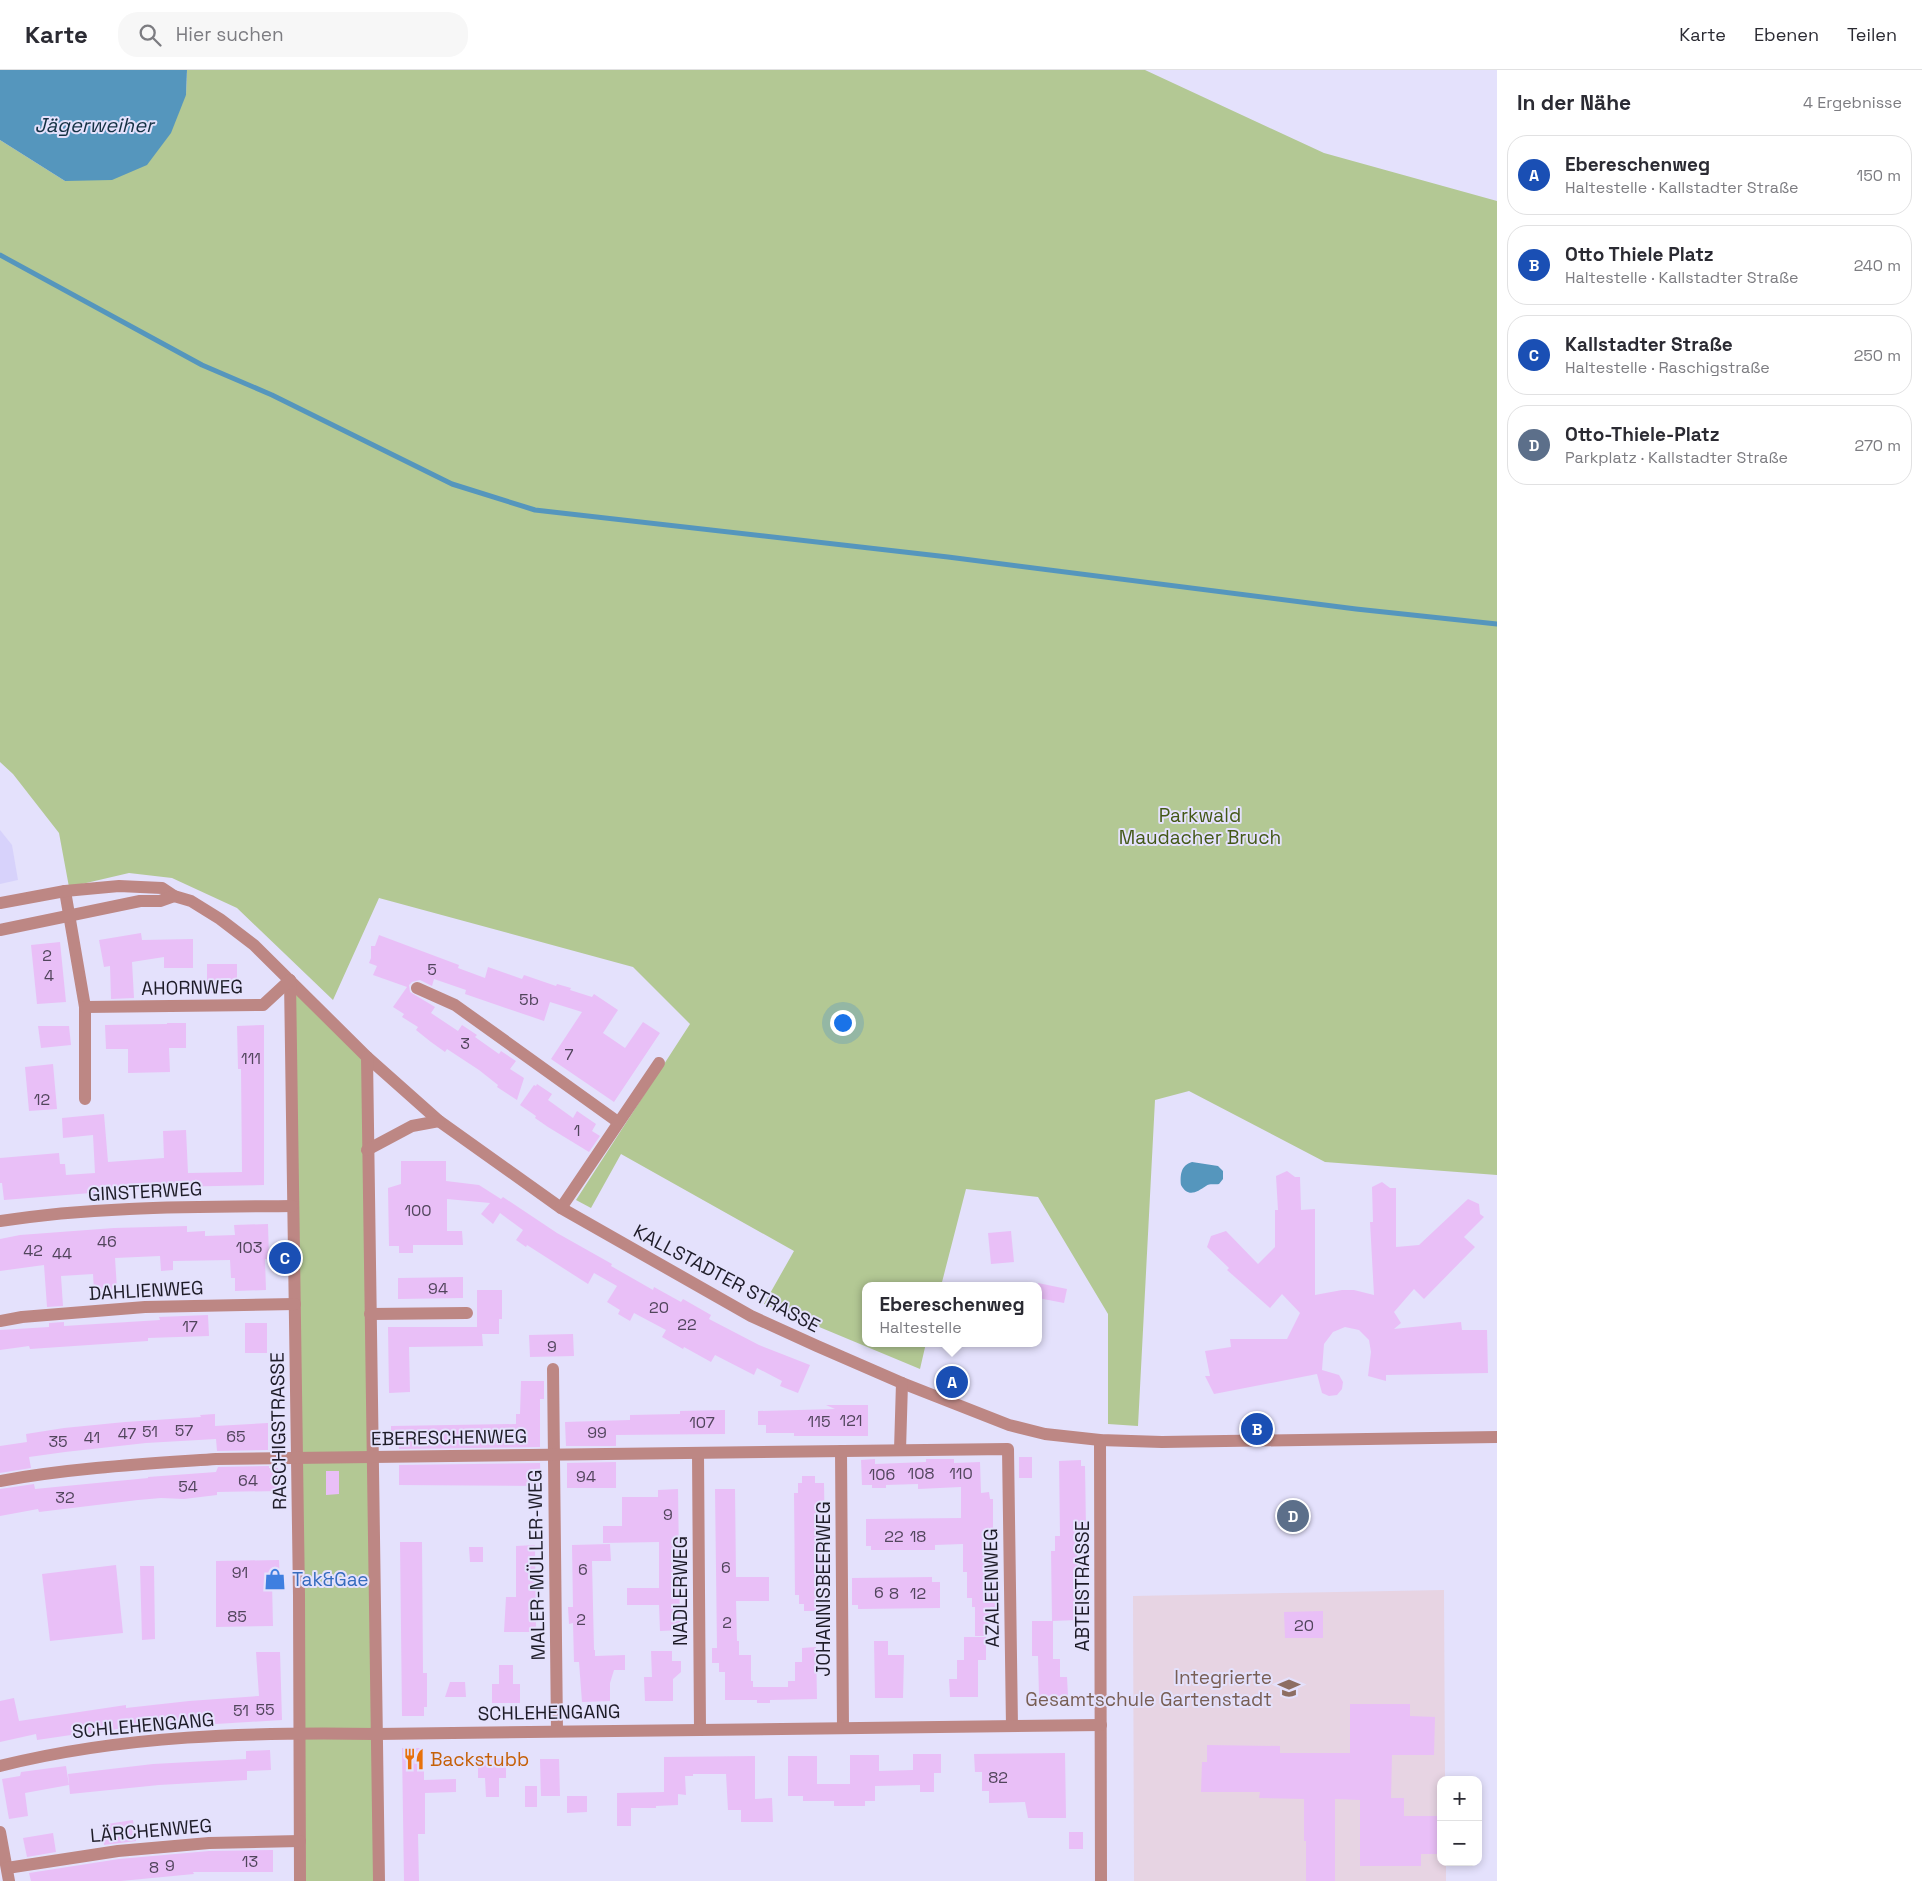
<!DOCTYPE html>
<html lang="de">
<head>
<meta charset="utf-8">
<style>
  :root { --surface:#fff; --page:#f7f7f7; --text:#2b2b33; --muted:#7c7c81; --line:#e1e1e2; --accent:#2b7f52 }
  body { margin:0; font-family:"Space Grotesk",sans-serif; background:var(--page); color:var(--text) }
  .controls { position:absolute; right:15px; bottom:15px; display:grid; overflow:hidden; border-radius:10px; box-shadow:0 2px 8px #0003 }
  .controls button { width:45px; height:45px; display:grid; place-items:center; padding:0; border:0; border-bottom:1px solid var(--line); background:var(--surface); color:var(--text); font:25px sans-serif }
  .you { position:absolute; left:842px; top:952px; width:18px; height:18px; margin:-12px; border:4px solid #fff; border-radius:50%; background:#1a73e8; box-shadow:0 0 0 8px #1a73e833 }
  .badge { display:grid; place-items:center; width:32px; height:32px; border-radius:50%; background:var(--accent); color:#fff; font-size:16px; font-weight:700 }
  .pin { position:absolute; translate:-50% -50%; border:2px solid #fff; box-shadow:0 1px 5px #0006 }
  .popup { position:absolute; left:862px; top:1212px; width:180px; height:65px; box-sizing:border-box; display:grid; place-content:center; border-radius:10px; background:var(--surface); filter:drop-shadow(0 1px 4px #0005); font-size:16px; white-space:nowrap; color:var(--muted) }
  .popup b { font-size:19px; color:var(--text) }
  .popup::after { content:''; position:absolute; left:50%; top:100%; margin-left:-10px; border:10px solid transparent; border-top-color:var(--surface) }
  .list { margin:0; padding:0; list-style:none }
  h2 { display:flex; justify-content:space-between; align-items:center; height:65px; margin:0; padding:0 20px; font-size:21px }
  h2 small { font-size:16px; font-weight:400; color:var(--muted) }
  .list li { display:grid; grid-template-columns:32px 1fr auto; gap:15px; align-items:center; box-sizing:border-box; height:80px; margin:0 10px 10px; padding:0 10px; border:1px solid var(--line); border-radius:20px }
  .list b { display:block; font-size:19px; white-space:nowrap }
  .list p { margin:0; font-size:16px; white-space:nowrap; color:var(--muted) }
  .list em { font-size:16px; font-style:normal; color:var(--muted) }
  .icon { flex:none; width:28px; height:28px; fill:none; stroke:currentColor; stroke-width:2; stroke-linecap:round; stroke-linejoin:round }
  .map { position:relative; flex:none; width:1497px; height:1811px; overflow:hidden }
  header { display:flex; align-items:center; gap:30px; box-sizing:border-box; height:70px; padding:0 25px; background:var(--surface); border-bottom:1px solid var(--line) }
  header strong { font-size:24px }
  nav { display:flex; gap:28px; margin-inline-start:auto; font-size:18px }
  .search { width:350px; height:45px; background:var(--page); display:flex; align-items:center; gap:12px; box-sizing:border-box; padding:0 18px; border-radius:20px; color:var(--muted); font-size:19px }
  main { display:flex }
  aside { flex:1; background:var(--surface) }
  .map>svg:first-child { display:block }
</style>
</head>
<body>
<header>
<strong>Karte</strong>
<div class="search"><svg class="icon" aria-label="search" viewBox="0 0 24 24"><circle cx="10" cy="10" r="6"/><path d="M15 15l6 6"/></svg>Hier suchen</div>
<nav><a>Karte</a><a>Ebenen</a><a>Teilen</a></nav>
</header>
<main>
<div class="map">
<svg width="1497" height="1811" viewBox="0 0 1497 1811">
  <rect width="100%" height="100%" fill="#e4e1fc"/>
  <!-- built -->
  <path fill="#d7d2fb" d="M0,760L12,775L18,810L0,814Z"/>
  <!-- education -->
  <path fill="#e7d4e3" d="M1444,1520L1445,1710H1441V1792H1446V1811H1134L1133,1526Z"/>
  <!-- green -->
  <g fill="#b3c894">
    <path d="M187,0H1145L1324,83L1497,131V1105L1325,1092L1189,1021L1155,1030L1138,1356L1108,1354V1244L1038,1127L966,1119L941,1216H866V1273H926L920,1299L764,1234L794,1181L621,1084L591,1138L576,1130L690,954L633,897L379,828L333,930L237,838L172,808L129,803L69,817L59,763L13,704L0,692V70L65,111L186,25Z"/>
    <path d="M290,910L367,987L379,1811H300Z"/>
  </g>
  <!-- water -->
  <g fill="#5596bd">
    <path d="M0,0H187L186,25L171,63L147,95L112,110L65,111L0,70Z"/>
    <path d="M1192,1092L1218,1096L1223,1101V1109L1219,1114C1215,1115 1210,1113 1206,1116C1197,1122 1188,1128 1181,1115C1180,1105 1181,1095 1192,1092Z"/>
  </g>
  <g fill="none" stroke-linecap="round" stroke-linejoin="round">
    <!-- stream -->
    <path stroke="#5596bd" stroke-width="5" d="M0,185L202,295L272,325L452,414L535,440L948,487L1356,539L1497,554"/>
  </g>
  <!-- building -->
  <g fill="#e9bff7">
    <path d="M141,863L142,870L193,869V898H164V887L132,892L134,928L111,929L110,896L104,897L99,870Z"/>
    <path d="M379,865L459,895L458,898L485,908L488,897L522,909L524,905L556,916L557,914L571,918L570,920L592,927L594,924L618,940L603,963L625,978L643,952L660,963L614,1032L551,989L582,942L550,932L544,951L465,924L466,920L434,909L432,916L420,910L412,912L409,915L410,922L435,937L431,943L458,961L462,955L477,965L475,967L499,984L501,981L516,991L510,999L524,1008L517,1030L497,1017L498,1015L479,1000L447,979L445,982L431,972L416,960L418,957L402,947L404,944L393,937L407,917L373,905L377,896L369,893L371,888V876H375Z"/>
    <path d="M60,872L66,932L37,934L31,875Z"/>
    <rect x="207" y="894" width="30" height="29"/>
    <path d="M167,953H186V978H169L170,1002L128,1003V979H106L105,955L167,954Z"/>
    <path d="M264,955V1115L165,1117L4,1130L2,1113H0V1088L59,1083L60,1094H65L66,1105L95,1103L93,1065L63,1068L62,1048L104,1044L108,1092L164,1088L163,1061L186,1060L188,1103L242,1102L241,999H238L237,956Z"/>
    <path d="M38,956H69L71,975L41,978Z"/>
    <path d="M53,994L57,1039L29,1041L25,997Z"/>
    <path d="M537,1014L552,1024L548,1030L573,1048L577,1041L596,1054L592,1061L600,1066L589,1082L548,1057L535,1048L536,1046L520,1035L534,1015L536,1016Z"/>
    <path d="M401,1091H446V1111L479,1115L501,1129L503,1127L557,1163L612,1194L611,1196L653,1220L654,1217L681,1232L683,1229L711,1245L709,1249L759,1275L810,1295L798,1323L780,1316L782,1311L757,1298L754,1305L715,1285L711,1292L684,1277L683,1279L662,1267L666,1260L634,1243L630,1251L618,1244L620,1240L607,1232L617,1216L594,1203L588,1214L527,1175L526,1177L516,1170L523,1160L500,1143L493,1154L481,1144L490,1133L447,1129V1161H462L463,1175H413V1183H399V1176H389L388,1118L401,1114Z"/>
    <path d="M1287,1101L1295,1107H1300L1301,1140L1315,1139V1225L1342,1220H1354L1374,1225L1370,1152H1373L1372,1117L1382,1112L1390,1118H1396V1177L1419,1175L1468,1129L1479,1134L1480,1144L1484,1147L1464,1167L1475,1177L1424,1229L1414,1219L1394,1242L1401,1253L1394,1259L1461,1252L1462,1260H1487L1488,1303L1386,1305V1311L1368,1306L1371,1282L1369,1270L1359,1260L1345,1257L1333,1262L1324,1274L1322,1300L1339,1305L1343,1312L1342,1319L1337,1325L1329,1326L1322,1323L1317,1304L1214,1324L1205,1306H1210L1205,1281L1231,1277L1230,1269H1287L1300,1243L1282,1224L1270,1238L1227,1200L1229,1198L1207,1177L1211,1166L1226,1161L1258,1194L1275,1177V1140H1278L1276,1106Z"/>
    <path d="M268,1154L269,1189H265L266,1220L235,1221V1208H231L230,1190L173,1191V1200L161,1201L160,1186L115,1188L117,1219L94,1221L93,1204L61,1206L63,1236L47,1237L44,1195L0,1201V1169L20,1165L114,1158L187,1156V1162L205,1161V1166L235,1165L234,1155Z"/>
    <path d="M1011,1161L1014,1192L991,1194L988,1163Z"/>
    <path d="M463,1207V1228L398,1229V1208Z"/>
    <path d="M1038,1213L1067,1219L1064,1233L1038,1228Z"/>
    <path d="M477,1220H502V1249H499V1264H482L483,1276L409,1277L410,1322L389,1323L388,1257H477Z"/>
    <path d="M208,1245L209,1266L148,1268V1271L30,1279L29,1276L0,1280V1260L49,1257V1253L64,1252V1256L160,1250L159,1247Z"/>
    <rect x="245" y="1253" width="22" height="30"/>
    <path d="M573,1264L574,1286L530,1287L529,1265Z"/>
    <path d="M521,1311H544V1329H540V1377L399,1379V1375H391V1356L516,1354V1344H520Z"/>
    <path d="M826,1335H868V1366H794V1363H766V1355H758V1341L835,1339Z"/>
    <path d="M725,1340V1364L616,1365V1376H566L565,1352L630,1350V1345L680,1344V1341Z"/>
    <path d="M215,1344V1356L268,1353V1380L217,1381L216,1369L146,1373L65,1382L29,1387L31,1398L0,1403V1376L27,1372L26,1364L64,1358L125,1352L201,1347L200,1345Z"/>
    <rect x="1019" y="1387" width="13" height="21"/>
    <path d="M875,1389V1394L926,1392V1389H954V1393L980,1392L981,1423L989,1422L990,1429H993V1510H998L999,1523V1537H990L988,1566H975V1537H972V1528H967V1502H963V1474L935,1475V1480H871V1476H866V1449L961,1448V1417L918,1419V1414L886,1415V1418H872V1415H862L861,1390Z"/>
    <path d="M1081,1390V1396H1085L1086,1460H1082V1465L1077,1466L1078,1550L1052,1551L1051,1481H1055V1466H1060L1059,1391Z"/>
    <path d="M616,1392V1418H567V1393Z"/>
    <path d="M540,1393L541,1416L399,1415V1395Z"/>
    <path d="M269,1396V1398H278L279,1421L217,1422V1425L184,1429L161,1428L138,1430L39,1442L38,1439L0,1446V1419L34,1414L35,1419L148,1408V1407L216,1402L218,1397Z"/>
    <path d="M326,1401H339V1424L326,1425Z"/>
    <path d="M802,1406H815V1413H824L826,1534H817V1541H804V1534H799V1525H795L794,1423H798V1413H802Z"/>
    <path d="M678,1419L680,1560L660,1561L659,1535H627V1518H659V1472L603,1473V1456H622V1427H658V1420Z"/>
    <path d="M715,1419H735L736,1507H769V1531H736L737,1571H739V1585H751V1611H753V1617H788V1611H795V1592H802V1578L816,1577L817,1629L770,1630V1633H757V1630H725V1602H719V1593H712V1578H717Z"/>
    <path d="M400,1472H422L423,1603H427V1637H424V1646H402Z"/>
    <path d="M610,1474L611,1491H592L594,1580H595V1586L625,1585V1600H614L610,1613V1631L582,1632L579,1592H574L573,1553L569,1554L568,1537H573L572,1475Z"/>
    <path d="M535,1475L536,1562H504L506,1527H516V1476Z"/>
    <path d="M469,1477H483V1492H470Z"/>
    <path d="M279,1490L280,1513H272L273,1556L216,1557V1491Z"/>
    <path d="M116,1495L123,1563L50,1571L42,1504Z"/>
    <path d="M140,1496H154L155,1569L142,1570Z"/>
    <path d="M932,1507V1512H940V1538L858,1539V1535H852V1508Z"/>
    <path d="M1323,1541V1568H1285L1284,1542Z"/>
    <path d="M1032,1551H1053V1589H1060V1607H1067L1068,1626H1039L1038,1586H1032Z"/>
    <path d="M964,1567H986V1590H978V1627H950L949,1609H957V1590H964Z"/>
    <path d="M874,1571H888V1585H904L903,1628H875Z"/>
    <path d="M651,1581H672V1591H681V1602L673,1609V1631H645L644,1607H652Z"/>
    <path d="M256,1582H280L282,1650L168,1657V1653L129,1657L71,1667V1665L37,1670L36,1664L0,1672V1631L14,1628L19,1651L126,1635V1638L189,1631L259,1626Z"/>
    <path d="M499,1595H513V1614H520V1633H492V1614H499Z"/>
    <path d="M450,1612H465L466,1627H445Z"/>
    <path d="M1350,1634H1410V1646L1435,1647L1434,1685H1392L1391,1728H1404V1746H1441V1784H1421V1796H1360V1730L1335,1729V1811H1306V1771H1304V1729L1259,1728L1260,1722H1201L1202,1692H1207V1675L1280,1676V1683H1350Z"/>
    <path d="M402,1678H424V1710L456,1709V1722L425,1723V1764H418L419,1811H404Z"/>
    <path d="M270,1680L271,1700L247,1701V1710L159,1715L70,1724L68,1704L153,1694L246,1689V1681Z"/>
    <path d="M1065,1683L1066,1748H1028L1025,1732L989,1733V1721H982V1702H975L974,1684Z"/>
    <path d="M913,1684H941V1703H934V1722H920V1715L875,1716V1731H865V1736H834V1731H803V1726H788V1686H817V1714H850V1685H879V1701L913,1700Z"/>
    <path d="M755,1686V1729L772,1728L773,1752H741V1740H728L726,1704H693V1706H685L686,1725L678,1724V1735L656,1736V1738H631V1756H617V1723L664,1722V1687Z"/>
    <path d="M506,1689V1708H499V1727H486L485,1708H478V1690Z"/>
    <path d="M540,1689H559L560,1726H541Z"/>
    <path d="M66,1696L69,1715L25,1723L28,1746L9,1749L2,1709L20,1706L21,1702Z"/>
    <rect x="525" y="1716" width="12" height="21"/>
    <path d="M567,1726H587V1742L567,1743Z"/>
    <path d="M133,1750L136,1771L104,1775L101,1755Z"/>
    <rect x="1069" y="1762" width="14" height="17"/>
    <path d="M53,1763L56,1782L27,1787L23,1768Z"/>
    <path d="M273,1780V1802H193L194,1804L121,1811H31L29,1803L119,1789L209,1781Z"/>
  </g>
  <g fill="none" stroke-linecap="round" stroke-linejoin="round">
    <!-- minor -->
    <g stroke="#bd8784" stroke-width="12">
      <path d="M65,821L85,937V1029"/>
      <path d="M0,833L65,821L119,816L162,818L174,826L191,831L220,849L254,875L367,987L439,1051L561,1138L751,1246L817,1276L902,1313L1009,1355L1045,1364L1100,1370L1162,1372L1497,1367"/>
      <path d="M0,860L140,831H160L174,826"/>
      <path d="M290,910L299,1525L300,1811"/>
      <path d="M417,918L455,935L618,1052"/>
      <path d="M85,937L263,935L290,910"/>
      <path d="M367,987L379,1811"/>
      <path d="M367,1080L412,1056L439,1051"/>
      <path d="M561,1138L659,993"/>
      <path d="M0,1151C96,1136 195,1137 292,1136"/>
      <path d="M370,1244L467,1243"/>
      <path d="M0,1251L22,1247L145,1237L295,1234"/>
      <path d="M553,1299L557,1661"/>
      <path d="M1100,1370L1101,1811"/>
      <path d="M900,1380L902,1313"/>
      <path d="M841,1381L843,1658"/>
      <path d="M698,1383L700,1659"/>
      <path d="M0,1411C71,1398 144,1394 216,1389L1008,1379L1012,1656"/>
      <path d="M0,1696C123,1665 251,1662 377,1664L1101,1655"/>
      <path d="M0,1762L9,1811"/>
      <path d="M7,1798L118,1781L209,1773L300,1771"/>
    </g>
  </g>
  <!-- icons -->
  <defs>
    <g id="shop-bare" transform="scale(1.725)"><path d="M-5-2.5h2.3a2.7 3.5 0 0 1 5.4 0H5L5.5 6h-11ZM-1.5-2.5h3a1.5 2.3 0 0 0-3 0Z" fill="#3f7fe0" stroke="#e4e1fc" stroke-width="2.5" paint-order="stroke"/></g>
    <g id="school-bare" transform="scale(1.725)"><path d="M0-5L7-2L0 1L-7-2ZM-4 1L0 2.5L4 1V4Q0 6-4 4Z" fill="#8d6e63" stroke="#e4e1fc" stroke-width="2.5" paint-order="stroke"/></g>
    <g id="restaurant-bare" transform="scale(1.725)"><path d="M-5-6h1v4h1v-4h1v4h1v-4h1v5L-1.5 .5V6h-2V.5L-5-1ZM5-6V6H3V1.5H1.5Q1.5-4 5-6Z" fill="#e8710a" stroke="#e4e1fc" stroke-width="2.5" paint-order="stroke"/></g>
  </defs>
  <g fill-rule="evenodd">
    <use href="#shop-bare" x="275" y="1509"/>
    <use href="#school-bare" x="1289" y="1618"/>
    <use href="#restaurant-bare" x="414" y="1689"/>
  </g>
  <g text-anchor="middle" stroke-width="4" stroke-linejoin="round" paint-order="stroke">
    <!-- number labels -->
    <g font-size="16" fill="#51455c">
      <text x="47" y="891">2</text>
      <text x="432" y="905">5</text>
      <text x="49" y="911">4</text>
      <text x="529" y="935">5b</text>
      <text x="465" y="979">3</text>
      <text x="569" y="990">7</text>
      <text x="251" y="994">111</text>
      <text x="42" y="1035">12</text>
      <text x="577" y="1066">1</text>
      <text x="418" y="1146">100</text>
      <text x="107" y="1177">46</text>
      <text x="249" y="1183">103</text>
      <text x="33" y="1186">42</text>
      <text x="62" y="1189">44</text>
      <text x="438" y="1224">94</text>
      <text x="659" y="1243">20</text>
      <text x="687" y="1260">22</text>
      <text x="190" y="1262">17</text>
      <text x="552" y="1282">9</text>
      <text x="851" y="1356">121</text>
      <text x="819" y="1357">115</text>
      <text x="702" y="1358">107</text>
      <text x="184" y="1366">57</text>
      <text x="150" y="1367">51</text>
      <text x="597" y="1368">99</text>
      <text x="127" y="1369">47</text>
      <text x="236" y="1372">65</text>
      <text x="92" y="1373">41</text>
      <text x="58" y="1377">35</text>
      <text x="921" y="1409">108</text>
      <text x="961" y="1409">110</text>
      <text x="882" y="1410">106</text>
      <text x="586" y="1412">94</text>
      <text x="248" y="1416">64</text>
      <text x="188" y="1422">54</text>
      <text x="65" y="1433">32</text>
      <text x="668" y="1450">9</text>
      <text x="894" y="1472">22</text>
      <text x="918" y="1472">18</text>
      <text x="726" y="1503">6</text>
      <text x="583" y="1505">6</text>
      <text x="240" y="1508">91</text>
      <text x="879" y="1528">6</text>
      <text x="894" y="1529">8</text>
      <text x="918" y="1529">12</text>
      <text x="237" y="1552">85</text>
      <text x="581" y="1555">2</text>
      <text x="727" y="1558">2</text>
      <text x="1304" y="1561">20</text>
      <text x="265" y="1645">55</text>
      <text x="241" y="1646">51</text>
      <text x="998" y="1713">82</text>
      <text x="250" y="1797">13</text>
      <text x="170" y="1801">9</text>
      <text x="154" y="1803">8</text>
    </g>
    <!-- park labels -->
    <g font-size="19" fill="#435816" stroke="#e4e1fc">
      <text x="1200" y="752">Parkwald<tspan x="1200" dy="22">Maudacher Bruch</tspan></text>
    </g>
    <!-- street labels -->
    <g font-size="19" fill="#1e1c28" stroke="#e4e1fc">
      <text transform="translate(192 917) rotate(-1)" y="7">AHORNWEG</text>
      <text transform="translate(145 1121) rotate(-3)" y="7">GINSTERWEG</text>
      <text transform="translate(727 1208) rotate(28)" y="7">KALLSTADTER STRASSE</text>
      <text transform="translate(146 1220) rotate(-3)" y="7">DAHLIENWEG</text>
      <text transform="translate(278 1361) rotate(-91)" y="7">RASCHIGSTRASSE</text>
      <text transform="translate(449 1367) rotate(-1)" y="7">EBERESCHENWEG</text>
      <text transform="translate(536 1495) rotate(-91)" y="7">MALER-MÜLLER-WEG</text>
      <text transform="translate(1082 1516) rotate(-90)" y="7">ABTEISTRASSE</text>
      <text transform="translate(991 1518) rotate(-91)" y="7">AZALEENWEG</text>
      <text transform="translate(823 1519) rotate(-90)" y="7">JOHANNISBEERWEG</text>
      <text transform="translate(680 1521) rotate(-90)" y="7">NADLERWEG</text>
      <text transform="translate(549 1642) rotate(-1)" y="7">SCHLEHENGANG</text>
      <text transform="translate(143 1655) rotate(-5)" y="7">SCHLEHENGANG</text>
      <text transform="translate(151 1760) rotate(-5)" y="7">LÄRCHENWEG</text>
    </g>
    <!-- shop labels -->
    <g font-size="19" fill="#366cbe" stroke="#e4e1fc" text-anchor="start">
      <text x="292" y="1516">Tak&amp;Gae</text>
    </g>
    <!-- education labels -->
    <g font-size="19" fill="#785e54" stroke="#e4e1fc" text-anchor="end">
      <text x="1272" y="1614">Integrierte<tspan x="1272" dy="22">Gesamtschule Gartenstadt</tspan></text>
    </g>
    <!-- food labels -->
    <g font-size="19" fill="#c56008" stroke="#e4e1fc" text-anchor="start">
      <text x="430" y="1696">Backstubb</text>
    </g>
    <!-- water labels -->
    <g font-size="20" font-style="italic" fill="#143143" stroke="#e4e1fc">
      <text x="94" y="62">Jägerweiher</text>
    </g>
  </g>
</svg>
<div class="controls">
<button>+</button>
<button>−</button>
</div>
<div class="you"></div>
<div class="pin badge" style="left:952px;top:1312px;background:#1a4fb4">A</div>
<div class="popup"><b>Ebereschenweg</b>Haltestelle</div>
<div class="pin badge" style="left:1257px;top:1359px;background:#1a4fb4">B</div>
<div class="pin badge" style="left:285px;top:1188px;background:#1a4fb4">C</div>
<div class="pin badge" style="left:1293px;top:1446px;background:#5c6f8a">D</div>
</div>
<aside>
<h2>In der Nähe<small>4 Ergebnisse</small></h2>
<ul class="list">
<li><span class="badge" style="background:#1a4fb4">A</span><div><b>Ebereschenweg</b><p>Haltestelle · Kallstadter Straße</p></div><em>150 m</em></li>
<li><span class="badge" style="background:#1a4fb4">B</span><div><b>Otto Thiele Platz</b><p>Haltestelle · Kallstadter Straße</p></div><em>240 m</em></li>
<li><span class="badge" style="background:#1a4fb4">C</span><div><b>Kallstadter Straße</b><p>Haltestelle · Raschigstraße</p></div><em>250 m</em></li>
<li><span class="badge" style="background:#5c6f8a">D</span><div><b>Otto-Thiele-Platz</b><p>Parkplatz · Kallstadter Straße</p></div><em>270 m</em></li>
</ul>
</aside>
</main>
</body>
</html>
